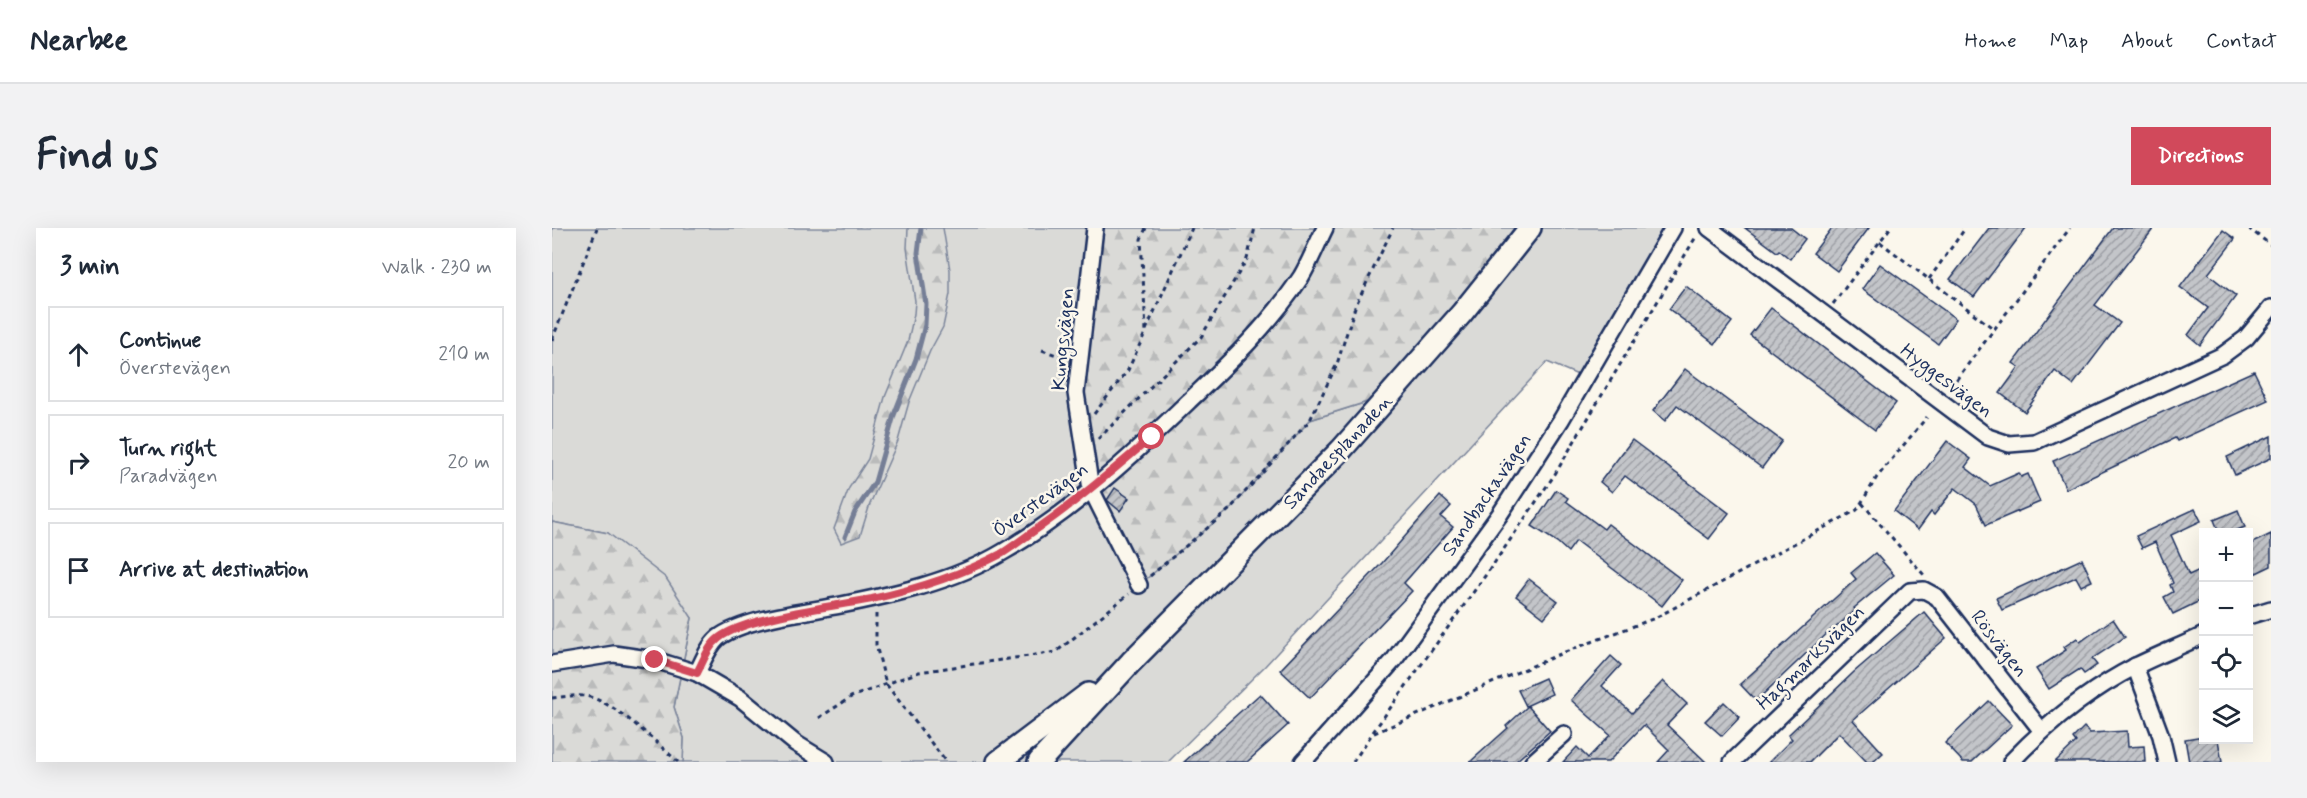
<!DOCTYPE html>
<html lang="en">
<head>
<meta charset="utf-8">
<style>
  :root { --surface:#fff; --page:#f2f2f3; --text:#1f2937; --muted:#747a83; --line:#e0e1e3; --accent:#d1495b }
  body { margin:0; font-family:Mynerve,sans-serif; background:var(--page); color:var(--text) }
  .controls { position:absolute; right:18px; bottom:18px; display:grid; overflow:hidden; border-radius:0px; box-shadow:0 6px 24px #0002 }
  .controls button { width:54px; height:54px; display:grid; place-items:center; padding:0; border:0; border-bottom:2px solid var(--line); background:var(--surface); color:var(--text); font:30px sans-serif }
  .stop { position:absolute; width:18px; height:18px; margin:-14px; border:4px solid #d1495b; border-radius:50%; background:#fff }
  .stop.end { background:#d1495b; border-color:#fff; box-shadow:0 2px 6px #0008 }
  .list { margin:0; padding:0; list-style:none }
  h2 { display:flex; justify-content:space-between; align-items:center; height:78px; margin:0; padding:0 24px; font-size:26px }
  h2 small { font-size:20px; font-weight:400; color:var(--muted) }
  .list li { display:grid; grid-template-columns:39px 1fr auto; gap:18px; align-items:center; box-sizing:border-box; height:96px; margin:0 12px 12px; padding:0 12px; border:2px solid var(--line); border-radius:0px }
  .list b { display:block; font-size:22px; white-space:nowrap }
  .list p { margin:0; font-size:20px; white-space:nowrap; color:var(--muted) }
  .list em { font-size:20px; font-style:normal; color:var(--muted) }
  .icon { flex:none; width:33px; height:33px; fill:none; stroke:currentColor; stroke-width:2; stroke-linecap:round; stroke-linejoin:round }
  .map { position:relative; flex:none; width:1719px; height:534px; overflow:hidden; border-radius:0px }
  header { display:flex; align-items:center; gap:36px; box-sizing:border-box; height:84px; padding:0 30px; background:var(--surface); border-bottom:2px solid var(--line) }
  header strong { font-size:28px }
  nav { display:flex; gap:33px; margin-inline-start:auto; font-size:21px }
  .intro { display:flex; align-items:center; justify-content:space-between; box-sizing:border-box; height:144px; padding:0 36px }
  h1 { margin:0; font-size:42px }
  .button { padding:15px 27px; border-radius:0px; background:var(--accent); color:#fff; font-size:21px; font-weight:700 }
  main { display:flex; gap:36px; padding:0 36px }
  aside { flex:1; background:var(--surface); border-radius:0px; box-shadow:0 6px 24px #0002 }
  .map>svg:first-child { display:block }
</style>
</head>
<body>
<header>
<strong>Nearbee</strong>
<nav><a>Home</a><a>Map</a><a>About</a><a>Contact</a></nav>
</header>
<div class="intro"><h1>Find us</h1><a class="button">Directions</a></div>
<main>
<aside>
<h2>3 min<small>Walk · 230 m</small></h2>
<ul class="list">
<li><svg class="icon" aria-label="ahead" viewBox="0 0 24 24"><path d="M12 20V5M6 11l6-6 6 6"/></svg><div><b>Continue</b><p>Överstevägen</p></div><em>210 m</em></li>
<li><svg class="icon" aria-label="right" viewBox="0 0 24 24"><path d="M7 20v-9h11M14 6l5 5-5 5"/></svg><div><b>Turn right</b><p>Paradvägen</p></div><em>20 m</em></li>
<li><svg class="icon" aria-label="arrive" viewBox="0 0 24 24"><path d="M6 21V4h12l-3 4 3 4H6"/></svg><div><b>Arrive at destination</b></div></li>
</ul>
</aside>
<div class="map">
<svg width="1719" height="534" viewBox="0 0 1719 534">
  <defs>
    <pattern id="forest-firs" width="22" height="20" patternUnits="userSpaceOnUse" patternTransform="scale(1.5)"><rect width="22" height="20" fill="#dadad7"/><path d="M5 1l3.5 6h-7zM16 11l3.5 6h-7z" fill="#babbbb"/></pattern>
    <pattern id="building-hatch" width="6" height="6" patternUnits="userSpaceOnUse" patternTransform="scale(1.5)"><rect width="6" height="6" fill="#c3c5c9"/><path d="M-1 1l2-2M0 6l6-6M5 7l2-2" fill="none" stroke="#9ea0a6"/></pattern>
  </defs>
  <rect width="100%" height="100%" fill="#fbf7ec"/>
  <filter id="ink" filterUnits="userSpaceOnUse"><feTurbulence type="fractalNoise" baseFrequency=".0167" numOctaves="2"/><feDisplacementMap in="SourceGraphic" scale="12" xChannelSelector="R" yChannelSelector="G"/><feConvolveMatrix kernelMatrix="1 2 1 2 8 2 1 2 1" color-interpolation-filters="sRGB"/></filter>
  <g filter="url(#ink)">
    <!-- grass -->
    <path fill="#dadad7" stroke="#7a849a" stroke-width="1.5" d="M0,0H543L677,282L758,192L837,167L978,0H1121L1033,150L995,134L713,438L616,534H131L132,510L122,479L140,390L56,305L0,294Z"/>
    <!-- forest -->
    <g fill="url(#forest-firs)" stroke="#7a849a" stroke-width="1.5">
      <path d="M356,0H391L398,42V66L391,99L378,123L357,174L346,213L318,276L308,308L289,315L282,301L297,260L316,231L333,169L356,113L362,86L363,73L355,20Z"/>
      <path d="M543,0H978L837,167L758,192L677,282L587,357L539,261L527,134Z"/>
      <path d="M0,294L56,305L114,350L140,390L122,479L132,510L131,534H0Z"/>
    </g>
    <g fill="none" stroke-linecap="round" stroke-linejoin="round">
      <!-- stream -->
      <path stroke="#747e96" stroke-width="5" d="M293,309L303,284L323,254L342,187L364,131L373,97L374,76L366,25L369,0"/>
    </g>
    <!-- building -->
    <g fill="url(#building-hatch)" stroke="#1b2f5e" stroke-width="1.5">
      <path d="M1193,0H1239L1253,11L1238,31L1227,22L1225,24Z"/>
      <path d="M1280,0H1317L1285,43L1261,25Z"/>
      <path d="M1437,0H1474L1422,69L1398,51Z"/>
      <path d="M1561,0H1602L1543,77L1568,95L1521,157L1503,143L1473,184L1448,165L1467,139L1461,135Z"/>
      <path d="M1671,2L1683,11L1656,46L1684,68L1648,117L1636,107L1656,80L1628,59Z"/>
      <path d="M1328,36L1404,91L1386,116L1310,61Z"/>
      <path d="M1134,58L1180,94L1163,116L1117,81Z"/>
      <path d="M1219,80L1344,175L1323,202L1198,107Z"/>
      <path d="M1133,141L1230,213L1210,240L1125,177L1113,193L1101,183Z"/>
      <path d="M1702,143L1716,172L1625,213L1623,210L1514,261L1501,233Z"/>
      <path d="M1719,208V230L1683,247L1675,229Z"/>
      <path d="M1080,212L1177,285L1157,311L1073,248L1060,264L1048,254Z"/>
      <path d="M1395,213L1419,231L1413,239L1438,258L1467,245L1469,249L1476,246L1488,274L1434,297L1424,276L1403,260L1382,287L1379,284L1366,302L1342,283Z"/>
      <path d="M563,260L577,270L568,283L555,272Z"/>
      <path d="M1004,262L1016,270L1014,273L1052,301L1056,296L1130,352L1110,378L1024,313L1016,324L1005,314L980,298Z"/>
      <path d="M888,268L899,278L889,289L901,299L852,355L860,363L758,470L728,442L830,335Z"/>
      <path d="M1643,281L1649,293L1619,307L1637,347L1652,340V371L1621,386L1612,369L1621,364L1618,357L1621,355L1603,314L1590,320L1584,308Z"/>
      <path d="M1686,282L1693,299L1680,304H1667L1662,292Z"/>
      <path d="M1719,306V338L1696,349V317Z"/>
      <path d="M1323,325L1342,347L1302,380L1304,382L1282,401L1281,400L1204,473L1188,456L1304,351L1299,345Z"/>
      <path d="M1530,331L1540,353L1529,358L1524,349L1450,382L1444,370Z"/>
      <path d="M977,351L1006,373L992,390L964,368Z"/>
      <path d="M1372,384L1394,410L1301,492L1331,525L1321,534H1315L1287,505L1258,534H1217L1240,511L1236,507L1302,444Z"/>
      <path d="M1561,391L1573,409L1540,431L1545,437L1532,446L1528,441L1497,461L1484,441L1514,422L1512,419L1525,410L1528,414Z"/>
      <path d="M1059,428L1069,437L1050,458L1080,485L1111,453L1135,476L1115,497L1154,534H1106L1117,522L1092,497L1056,534H1011L1025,519L1036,530L1058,507L1019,472Z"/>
      <path d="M993,450L1000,466L974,478L966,462Z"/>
      <path d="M708,466L736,497L695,534H632Z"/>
      <path d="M1437,473L1460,497L1420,534H1411L1393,515Z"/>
      <path d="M1172,474L1188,489L1170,508L1153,493Z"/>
      <path d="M976,478L998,503L963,534H918L956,500L954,498Z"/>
      <path d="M1532,499L1538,505L1575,503L1576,519L1592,518L1593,534H1503L1524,514L1521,510Z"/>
      <path d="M1652,508V512H1666L1670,534H1637L1633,511Z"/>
    </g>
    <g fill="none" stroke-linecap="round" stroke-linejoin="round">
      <!-- street casing -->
      <g stroke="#1b2f5e" stroke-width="20">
        <g id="street">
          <path d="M543,0L524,165L539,261L587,357"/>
          <path d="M1157,0L1436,209L1457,216L1482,214L1671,127L1694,110L1719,80"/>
          <path d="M1696,388L1719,381"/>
          <path d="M0,436L62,426L103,432L145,445L188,470L243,515L274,534"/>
          <path d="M1583,438L1609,508L1615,534"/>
          <path d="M145,445C151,433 156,419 166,410C191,391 252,384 284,378C340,367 401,354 451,324C520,284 580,228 637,173C678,134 718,96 749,49C758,34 765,16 773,0"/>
          <path d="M751,534L842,432L948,286L1009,192L1121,0"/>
          <path d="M981,534L1012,506"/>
          <path d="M1180,534L1358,363L1372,362L1385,369L1489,502"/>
          <path d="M1459,534C1495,496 1537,462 1584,438C1606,427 1629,418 1652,407"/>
        </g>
      </g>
      <!-- secondary casing -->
      <g stroke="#1b2f5e" stroke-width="26">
        <g id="secondary">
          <path d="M446,534L536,466"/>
          <path d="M487,534L579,434L789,222L910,85L978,0"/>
        </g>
      </g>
      <!-- path -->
      <g stroke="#1b2f5e" stroke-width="3" stroke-dasharray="4.5 4.5" stroke-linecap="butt">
        <path d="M1696,0L1719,17"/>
        <path d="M1328,14L1442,101"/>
        <path d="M1377,51L1412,2L1410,0"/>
        <path d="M1281,76L1338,0"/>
        <path d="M594,102L640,0"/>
        <path d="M0,112L45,0"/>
        <path d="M490,122L513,130"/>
        <path d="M1399,159L1518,0"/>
        <path d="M542,186L576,142L594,103L589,11L594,0"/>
        <path d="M546,211L649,109L695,31L703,0"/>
        <path d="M1310,275L1372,347"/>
        <path d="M598,348L677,282L758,192L785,136L803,79L841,0"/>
        <path d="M324,386V417L334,456L394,534"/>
        <path d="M0,470C11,469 22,467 33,468C61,472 105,515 126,534"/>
        <path d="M267,490L299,469L367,444L504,424L577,366"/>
        <path d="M821,504L943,334L1003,246L1145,7"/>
        <path d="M801,534L820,506L1013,424L1103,390L1305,282L1325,249L1375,189"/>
      </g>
      <!-- street -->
      <use href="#street" stroke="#fbf7ec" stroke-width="15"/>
      <!-- secondary -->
      <use href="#secondary" stroke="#fbf7ec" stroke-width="21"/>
    </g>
  </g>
  <g fill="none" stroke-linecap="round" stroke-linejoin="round" filter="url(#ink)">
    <!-- route -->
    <path stroke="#d1495b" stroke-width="8" d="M103,432L145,445C151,434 156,418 167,410C194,389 283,378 320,371C365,361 409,347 449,326C459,320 469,312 479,305C522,276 561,242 600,209"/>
  </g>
  <g text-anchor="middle" stroke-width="5" stroke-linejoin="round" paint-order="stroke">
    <!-- street labels -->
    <g font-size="20" fill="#1b2f5e" stroke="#fbf7ec">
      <text transform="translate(510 111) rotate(-85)" y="7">Kungsvägen</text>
      <text transform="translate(1395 152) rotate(37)" y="7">Hyggesvägen</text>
      <text transform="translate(785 223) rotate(-47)" y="7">Sandaesplanaden</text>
      <text transform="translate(934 266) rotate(-56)" y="7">Sandbackavägen</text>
      <text transform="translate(488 271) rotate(-36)" y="7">Överstevägen</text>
      <text transform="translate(1448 415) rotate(52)" y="7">Rösvägen</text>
      <text transform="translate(1258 429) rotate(-44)" y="7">Hagmarksvägen</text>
    </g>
  </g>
</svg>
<div class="controls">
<button>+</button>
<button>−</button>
<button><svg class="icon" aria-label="locate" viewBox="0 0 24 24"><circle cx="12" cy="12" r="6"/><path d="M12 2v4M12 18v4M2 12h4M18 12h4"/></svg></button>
<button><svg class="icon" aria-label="layers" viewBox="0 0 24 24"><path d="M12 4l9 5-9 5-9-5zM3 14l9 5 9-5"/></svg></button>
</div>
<div class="stop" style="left:600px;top:209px"></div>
<div class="stop end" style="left:103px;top:432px"></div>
</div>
</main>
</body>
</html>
